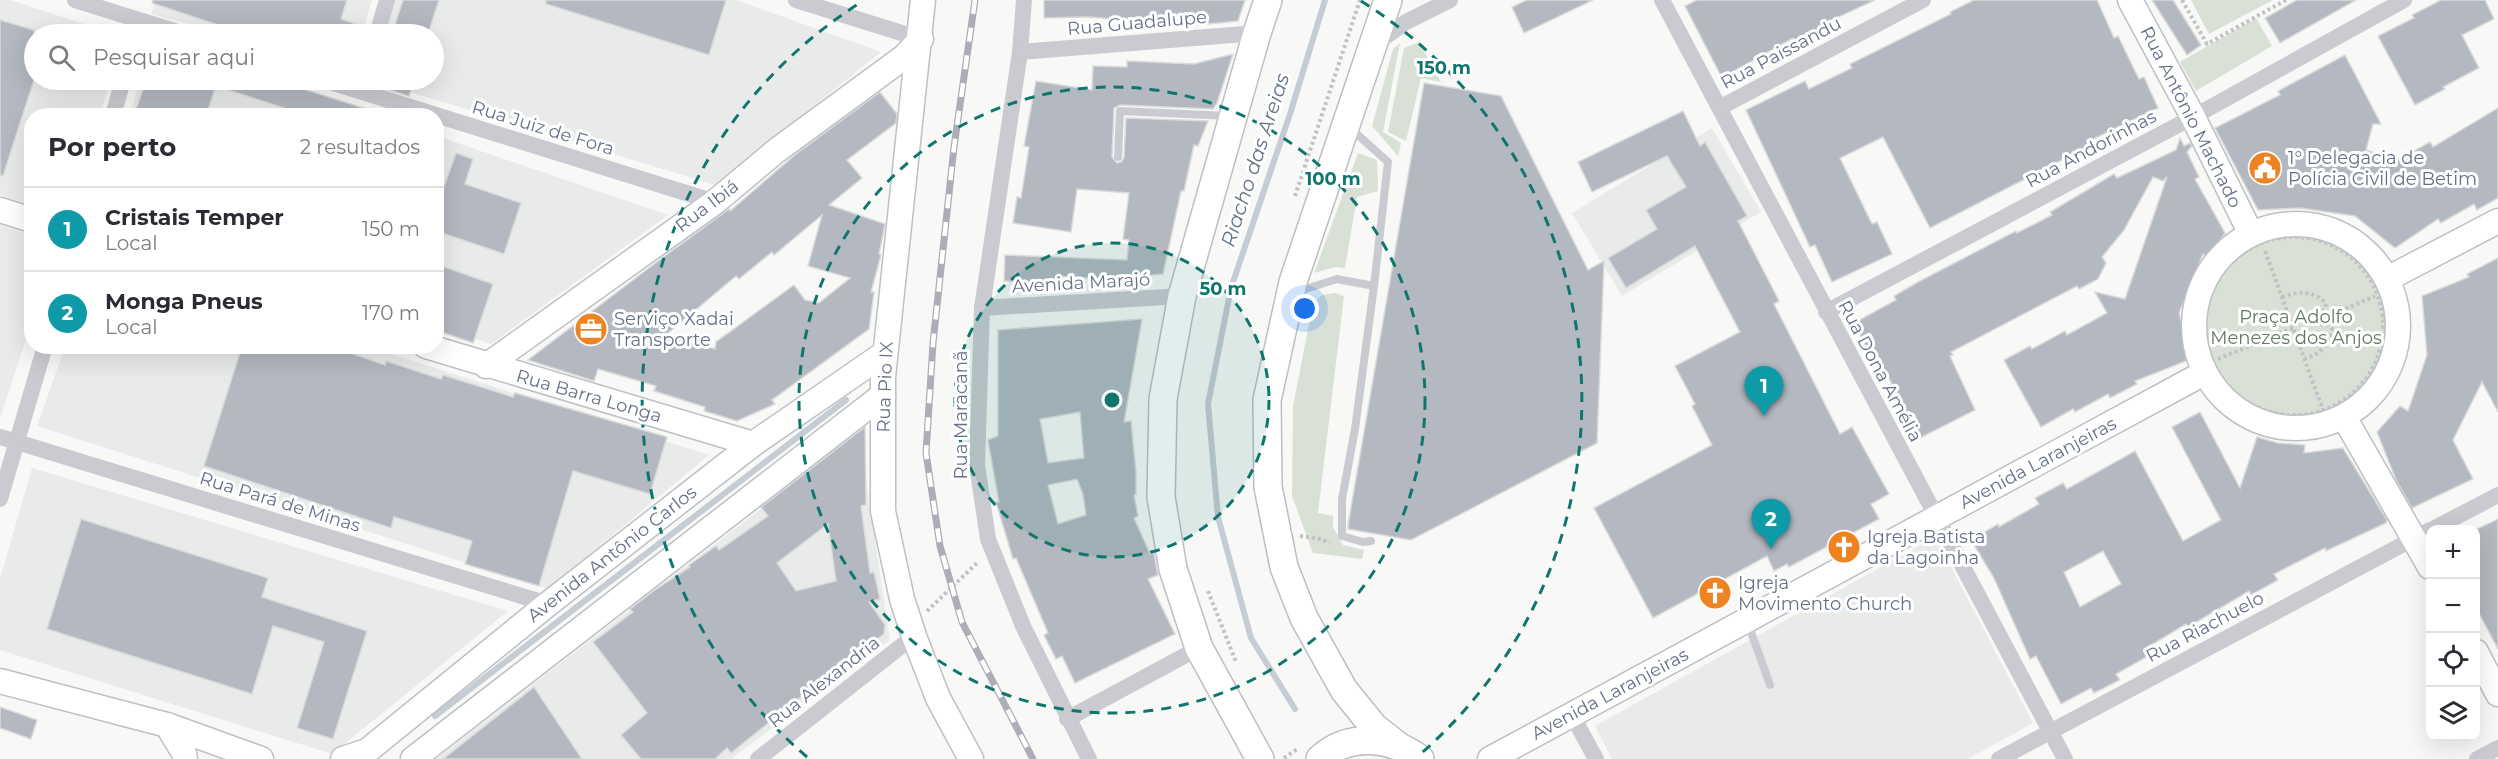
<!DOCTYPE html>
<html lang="pt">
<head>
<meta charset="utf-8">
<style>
  :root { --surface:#fff; --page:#f7f7f7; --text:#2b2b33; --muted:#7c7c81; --line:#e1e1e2; --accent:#d93025 }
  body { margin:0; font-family:Montserrat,sans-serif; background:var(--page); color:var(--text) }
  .controls { position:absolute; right:18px; bottom:18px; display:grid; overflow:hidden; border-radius:12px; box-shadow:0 6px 24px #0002 }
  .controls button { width:54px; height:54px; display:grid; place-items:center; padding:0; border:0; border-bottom:2px solid var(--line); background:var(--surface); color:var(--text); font:30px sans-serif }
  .you { position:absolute; left:1305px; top:309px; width:21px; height:21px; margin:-15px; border:4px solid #fff; border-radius:50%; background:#1a73e8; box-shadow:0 0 0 9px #1a73e833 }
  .badge { display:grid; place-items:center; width:39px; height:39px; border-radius:50%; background:var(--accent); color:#fff; font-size:20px; font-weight:700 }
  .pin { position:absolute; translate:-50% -50px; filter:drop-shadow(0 2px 3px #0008) }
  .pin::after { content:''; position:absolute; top:32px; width:21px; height:18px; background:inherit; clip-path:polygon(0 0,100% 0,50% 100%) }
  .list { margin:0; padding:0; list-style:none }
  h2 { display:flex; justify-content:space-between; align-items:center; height:78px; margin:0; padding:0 24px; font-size:26px }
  h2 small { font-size:20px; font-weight:400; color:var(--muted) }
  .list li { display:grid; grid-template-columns:39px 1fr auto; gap:18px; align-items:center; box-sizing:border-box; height:84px; padding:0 24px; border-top:2px solid var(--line) }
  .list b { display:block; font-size:22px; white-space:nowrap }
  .list p { margin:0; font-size:20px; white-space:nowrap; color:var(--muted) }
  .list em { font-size:20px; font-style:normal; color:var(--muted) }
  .icon { flex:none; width:33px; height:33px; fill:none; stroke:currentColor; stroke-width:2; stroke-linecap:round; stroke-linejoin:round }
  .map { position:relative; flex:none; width:2498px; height:759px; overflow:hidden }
  .search { position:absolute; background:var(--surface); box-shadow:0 6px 24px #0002; left:24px; top:24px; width:420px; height:66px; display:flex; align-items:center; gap:15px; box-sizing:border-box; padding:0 21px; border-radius:33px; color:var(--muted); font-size:22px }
  .panel { position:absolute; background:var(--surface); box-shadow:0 6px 24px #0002; left:24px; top:108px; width:420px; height:246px; border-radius:24px }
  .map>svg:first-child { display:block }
</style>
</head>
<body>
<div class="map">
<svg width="2498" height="759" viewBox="0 0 2498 759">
  <rect width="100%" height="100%" fill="#f8f9f6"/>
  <!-- built -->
  <g fill="#e9eaea">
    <path d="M0,0H10L115,34H34V80H111L100,115L32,116L31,205L0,195Z"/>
    <path d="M156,0H372L362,34H226L151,14Z"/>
    <path d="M394,0H736L881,52L715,185L371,80H434V34H384Z"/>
    <path d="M139,80H273L377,115L130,116Z"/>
    <path d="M1712,128L1761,212L1622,296L1572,213Z"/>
    <path d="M437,136L668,215L491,344L437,327Z"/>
    <path d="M0,225L31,235L32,321L0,418Z"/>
    <path d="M366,346L709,455L548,589L37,426L65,347Z"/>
    <path d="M859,433L890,640L731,759H436Z"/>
    <path d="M32,468L508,611L332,754L0,650V579Z"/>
    <path d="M1935,537L2033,723L1968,759H1612L1595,726Z"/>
  </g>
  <!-- green -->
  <g fill="#d9e1d7">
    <path d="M2191,0H2273L2209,34Z"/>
    <path d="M2256,18L2272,46L2196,91L2180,62Z"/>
    <path d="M1419,42L1441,82L1421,78L1406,141L1388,132L1404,48Z"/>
    <path d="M1400,43L1383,132L1401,143L1398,156L1372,126L1393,49Z"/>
    <path d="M1358,153L1377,160L1378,191L1357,197L1345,268L1336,267L1314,273Z"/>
    <circle cx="2296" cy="326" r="96"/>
    <path d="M1335,293L1344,296L1318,513L1333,516V527L1343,545L1364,550L1362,559L1313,553L1292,496L1293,406L1313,303L1322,295Z"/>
  </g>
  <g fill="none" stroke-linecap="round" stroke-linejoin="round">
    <!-- stream -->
    <g stroke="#c5ccd4" stroke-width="6">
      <path d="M1295,709L1251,638L1218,517L1208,404L1231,288L1290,114L1325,0"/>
      <path d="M435,716L846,400"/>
    </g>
  </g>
  <!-- building -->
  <g fill="#b3b8c1" stroke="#dadbd9" stroke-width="1.5" fill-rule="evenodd">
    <path d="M153,0H347L341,19L368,28L367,34H245L152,3Z"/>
    <path d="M403,0H439L428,34H392Z"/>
    <path d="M546,0H726L709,55L546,4Z"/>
    <path d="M1044,0H1245L1238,21L1198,25L1087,17L1044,18Z"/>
    <path d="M1527,0H1593L1524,33L1512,7Z"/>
    <path d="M1697,0H1875L1819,26L1821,30L1795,43L1793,38L1722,78L1685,6Z"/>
    <path d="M1974,0H2097L2114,38L2118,36L2139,79L2144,77L2158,108L2091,140L2093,144L1930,228L1883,137L1840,158L1872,224L1877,222L1892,254L1832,282L1815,245L1810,247L1746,110L1805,81L1809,89L1852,68L1850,64L1951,14L1950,12Z"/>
    <path d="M2152,0H2173L2201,45L2187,55Z"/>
    <path d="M2297,0H2356L2280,43L2265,18Z"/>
    <path d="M2441,0H2485L2494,19L2462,35L2479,68L2443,87L2445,89L2415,105L2378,36L2414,18L2412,15Z"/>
    <path d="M0,20L34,30V80L3,176L0,175Z"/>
    <path d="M1233,54L1217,103L1213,109L1120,105L1114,108L1112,157L1117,163L1121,162L1124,158L1126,118L1208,121L1198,146L1194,145L1184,191H1181L1163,274L1104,279L1058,276V283L1004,281L1005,255L1127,260L1129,240L1123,239L1129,193L1077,189L1071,232L1013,223L1017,197L1021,198L1029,147L1024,146L1036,81L1092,90L1093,66L1127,67V61L1194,64Z"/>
    <path d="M2345,55L2381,124H2373L2366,150L2398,160L2430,142L2433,147L2498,108V198L2477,210L2474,204L2441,223L2438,219L2395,248L2355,216L2300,208L2258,210L2215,128L2280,95L2278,91Z"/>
    <path d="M146,80H275L376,112L375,116H309L216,86L206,116H134Z"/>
    <path d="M358,80H414L409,96Z"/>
    <path d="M1424,83L1501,96L1588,270L1604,261L1597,443L1411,540L1348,529V525Z"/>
    <path d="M880,92L897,114L896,123L847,160L862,178L829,205L885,224L879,254L881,255L871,292H874L869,329L772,400L775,404L737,421L704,411L705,407L654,391L656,386L598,369L594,381L528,360L662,258L729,209L730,211L796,154ZM822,215L808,266L850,278L819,303L805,300L794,285L716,342L715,349L667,334L736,276L739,279L772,252L774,255Z"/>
    <path d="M1683,111L1700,146L1705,142L1747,216L1738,221L1779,301L1774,304L1840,434L1852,427L1889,494L1871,504L1879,519L1789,567L1787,564L1774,571L1767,556L1653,618L1594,508L1712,445L1692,406L1695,404L1675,366L1740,332L1695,246L1626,288L1608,258L1657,229L1646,210L1686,187L1667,156L1592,192L1578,162Z"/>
    <path d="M2180,138L2184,146L2190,143L2192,146L2187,152L2199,177L2195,179L2225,233L2208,258L2203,254L2179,313L2191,359L2135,381L2137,384L2110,398L2108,394L2075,412L2073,409L2041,427L2004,360L2030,346L2032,349L2065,331L2067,335L2107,313L2095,292L2125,299L2167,177L2163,181L2153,177L2124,230L2102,257L2106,263L2098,279L2079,289L2077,286L1951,352L1953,355L1950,356L1975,410L1918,439L1889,378L1884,381L1854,323L1896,300L1894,296L1918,282L2016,231L2017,233L2052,215L2050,212L2114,174L2117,178L2176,150Z"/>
    <path d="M456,153L473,159L465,184L521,203L504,254L436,231V209Z"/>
    <path d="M2498,258V412L2482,382L2453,440L2473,479L2412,508L2396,480L2377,432L2400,406L2408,411L2427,355L2422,296L2469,277L2467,274Z"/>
    <path d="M436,264L493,284L473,343L436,330Z"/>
    <path d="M1142,319L1124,422L1131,421L1136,473V494L1134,495L1138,516L1134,518L1150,554L1154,552L1156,565L1158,575L1148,579L1175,634L1075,683L1062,656L1056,659L1044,635L1048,633L1016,558L1013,559L996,502H999L988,440L998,436V330ZM1080,412L1084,458L1048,463L1040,419ZM1077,479L1083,494L1086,515L1058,524L1048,485Z"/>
    <path d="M242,346H331L385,365L386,361L441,379L443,375L513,397L515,393L667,437L650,494L573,471L539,586L465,564L472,541L394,517L391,528L204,466Z"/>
    <path d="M2200,412L2240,488L2257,437L2278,443L2305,445L2304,453L2343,448L2387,520L2386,523L2326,551L2325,548L2274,574L2278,580L2251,595L2249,591L2188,627L2186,624L2146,648L2150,655L2116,674L2120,680L2094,693L2091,688L2061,704L2036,656L2030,659L1994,578L1971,540L1998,524L1999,527L2039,504L2035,498L2063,483L2067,489L2135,451L2183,541L2221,520L2172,427ZM2103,551L2121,584L2080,607L2064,572Z"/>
    <path d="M865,427L866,505L861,506L870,573L874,572L880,599L869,602L885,625L884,634L847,660L731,753L727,748L715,759H641L621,735L647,713L593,642L633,612L630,609L656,589L690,567L689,565L716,546L719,550L768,516L761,507ZM828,524L836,581L796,591L777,563Z"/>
    <path d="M81,519L268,578L262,597L367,631L333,739L297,728L324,642L273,626L252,694L47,629Z"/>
    <path d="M2498,519V649L2475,606V530Z"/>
    <path d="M534,687L582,759H443Z"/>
    <path d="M0,707L37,720L31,739L0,728Z"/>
  </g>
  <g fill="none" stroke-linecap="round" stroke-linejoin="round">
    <!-- secondary casing -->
    <g stroke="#bdc0c6" stroke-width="27">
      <g id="secondary">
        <path d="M923,0L883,377V511L902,599L914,636L938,698L971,759"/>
        <path d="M2130,0L2193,117L2251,234"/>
        <path d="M0,210L32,220"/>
        <circle cx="2296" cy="326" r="102"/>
        <path d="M2387,279L2498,221"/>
        <path d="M426,346L753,444"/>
        <path d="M486,366L715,202L776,151L904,57L921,39"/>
        <path d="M2344,417L2430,567"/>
        <path d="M2476,652L2498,694"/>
        <path d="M0,681L167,725L261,759"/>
        <path d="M167,725L184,753L185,759"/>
        <path d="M343,759L367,751L548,604L753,444L885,353"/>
        <path d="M413,759L883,395"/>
        <path d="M1490,759L2204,373"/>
      </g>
    </g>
    <!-- primary casing -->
    <g stroke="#bcbec4" stroke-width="30">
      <g id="primary">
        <path d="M1388,0L1293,282L1267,400L1268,487L1284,567L1304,618L1344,690L1374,727L1397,745"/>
        <path d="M1260,759L1199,648L1173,569L1161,497L1163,399L1182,296L1257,33L1268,0"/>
        <path d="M1320,759C1348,733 1390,736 1420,759"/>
      </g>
    </g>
    <!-- path -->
    <g stroke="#c0c2c5" stroke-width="4" stroke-dasharray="3 3" stroke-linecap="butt">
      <path d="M2182,0L2207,44L2286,0"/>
      <path d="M1295,196L1360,0"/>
      <circle cx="2294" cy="326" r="89"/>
      <path d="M2265,251L2323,410"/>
      <path d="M2282,297C2298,291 2312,290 2326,303L2325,309L2318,316L2320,324L2329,325L2332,329C2328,345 2320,355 2305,358"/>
      <path d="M2383,318L2398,314"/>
      <path d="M2318,321L2375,296"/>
      <path d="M2194,339L2206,338"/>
      <path d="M2218,359L2293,328"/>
      <path d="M2219,394L2226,384"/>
      <path d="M1300,536L1321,539L1330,543"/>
      <path d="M1208,591L1236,662"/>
      <path d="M927,611L978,562"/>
      <path d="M1284,758L1299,748"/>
    </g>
    <!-- lane -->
    <g stroke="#c9cbd0" stroke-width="8">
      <path d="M1349,127L1388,162L1374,286"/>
      <path d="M1118,157L1120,111L1229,116"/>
      <path d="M1296,292L1337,279L1374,286L1355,429L1342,499V536L1363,542L1371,541"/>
      <path d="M1747,621L1770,685"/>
    </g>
    <!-- street -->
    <g stroke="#c9cbd0" stroke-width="16">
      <path d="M75,0L184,34"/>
      <path d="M796,0L921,39"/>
      <path d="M1024,0L1020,52L982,308L977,465L988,539L1023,626L1089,759"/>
      <path d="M1662,0L2065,759"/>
      <path d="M377,34L387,0"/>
      <path d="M1374,45L1406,22L1450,0"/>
      <path d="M1020,52L1257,33"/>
      <path d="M324,80L715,202"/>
      <path d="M1721,107L1923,0"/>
      <path d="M113,116L123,80"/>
      <path d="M982,308L1182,296"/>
      <path d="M1826,312L2193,117L2404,0"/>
      <path d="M0,437L548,604"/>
      <path d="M0,499L45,346"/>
      <path d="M2431,530L2498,495"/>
      <path d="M1572,715L1596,759"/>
      <path d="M1067,719L1199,648"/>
      <path d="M758,759L914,636"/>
      <path d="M1999,759L2430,530"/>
      <path d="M2477,759L2498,748"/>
    </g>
    <!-- secondary -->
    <use href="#secondary" stroke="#fff" stroke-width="24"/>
    <!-- primary -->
    <use href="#primary" stroke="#fff" stroke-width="27"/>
    <!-- rail casing -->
    <g stroke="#abaeb6" stroke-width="7">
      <path id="rail" d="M975,0L954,147L933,343L926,453L940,546L962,622L1033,759"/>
    </g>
    <!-- rail -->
    <use href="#rail" stroke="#fff" stroke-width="4.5" stroke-dasharray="14" stroke-linecap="butt"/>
  </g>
  <!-- distance rings -->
  <circle cx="1112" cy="400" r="157" fill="#0f766e" fill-opacity=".12"/>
  <g fill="none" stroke="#0f766e" stroke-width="3" stroke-dasharray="10 8">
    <circle cx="1112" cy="400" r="157"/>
    <circle cx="1112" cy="400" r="313"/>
    <path d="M807 757A470 470 0 0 1 863 1M1361 1A470 470 0 0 1 1417 757"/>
  </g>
  <!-- icons -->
  <defs>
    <g id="civic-disc" transform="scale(1.725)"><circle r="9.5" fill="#ee8322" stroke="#fff"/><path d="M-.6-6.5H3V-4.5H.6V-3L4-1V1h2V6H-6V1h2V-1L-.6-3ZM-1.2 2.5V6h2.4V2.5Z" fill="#fff"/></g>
    <g id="office-disc" transform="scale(1.725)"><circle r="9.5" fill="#ee8322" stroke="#fff"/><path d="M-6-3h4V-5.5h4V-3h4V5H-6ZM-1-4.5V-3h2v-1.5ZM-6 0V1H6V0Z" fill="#fff"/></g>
    <g id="church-disc" transform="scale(1.725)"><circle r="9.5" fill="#ee8322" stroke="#fff"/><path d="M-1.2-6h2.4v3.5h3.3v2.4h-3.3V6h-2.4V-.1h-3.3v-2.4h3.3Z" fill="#fff"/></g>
  </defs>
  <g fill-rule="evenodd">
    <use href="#civic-disc" x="2265" y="168"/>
    <use href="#office-disc" x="591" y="329"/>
    <use href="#church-disc" x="1844" y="547"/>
    <use href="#church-disc" x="1715" y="593"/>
  </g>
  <g text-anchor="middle" stroke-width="6" stroke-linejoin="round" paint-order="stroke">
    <!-- street labels -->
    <g font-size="18" fill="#667189" stroke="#fff">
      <text transform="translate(1137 23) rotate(-5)" y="6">Rua Guadalupe</text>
      <text transform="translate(1781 53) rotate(-28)" y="6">Rua Paissandu</text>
      <text transform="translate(2191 117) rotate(63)" y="6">Rua Antônio Machado</text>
      <text transform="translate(543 128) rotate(17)" y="6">Rua Juiz de Fora</text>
      <text transform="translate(2091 149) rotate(-28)" y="6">Rua Andorinhas</text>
      <text transform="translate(707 206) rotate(-37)" y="6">Rua Ibiá</text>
      <text transform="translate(1081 283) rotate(-3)" y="6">Avenida Marajó</text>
      <text transform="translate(1880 371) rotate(62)" y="6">Rua Dona Amélia</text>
      <text transform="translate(885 387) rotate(-88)" y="6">Rua Pio IX</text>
      <text transform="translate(589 396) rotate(16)" y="6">Rua Barra Longa</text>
      <text transform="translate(961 415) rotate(-90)" y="6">Rua Maracanã</text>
      <text transform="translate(2038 463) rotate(-28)" y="6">Avenida Laranjeiras</text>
      <text transform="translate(280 502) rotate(17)" y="6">Rua Pará de Minas</text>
      <text transform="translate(612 554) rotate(-38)" y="6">Avenida Antônio Carlos</text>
      <text transform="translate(2205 627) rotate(-28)" y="6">Rua Riachuelo</text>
      <text transform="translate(824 682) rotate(-38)" y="6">Rua Alexandria</text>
      <text transform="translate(1610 694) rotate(-28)" y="6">Avenida Laranjeiras</text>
    </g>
    <!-- poi labels -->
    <g font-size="18" fill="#667189" stroke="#fff" text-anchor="start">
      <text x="2288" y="164">1° Delegacia de<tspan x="2288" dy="21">Polícia Civil de Betim</tspan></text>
      <text x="614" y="325">Serviço Xadai<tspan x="614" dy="21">Transporte</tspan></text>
      <text x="1867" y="543">Igreja Batista<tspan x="1867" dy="21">da Lagoinha</tspan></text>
      <text x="1738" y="589">Igreja<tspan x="1738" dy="21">Movimento Church</tspan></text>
    </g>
    <!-- park labels -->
    <g font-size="18" fill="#627a63" stroke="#fff">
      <text x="2296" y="323">Praça Adolfo<tspan x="2296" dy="21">Menezes dos Anjos</tspan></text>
    </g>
    <!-- water labels -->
    <g font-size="20" font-style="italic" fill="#627384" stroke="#fff">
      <text transform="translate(1255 160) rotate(-72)" y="7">Riacho das Areias</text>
    </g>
  </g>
  <circle cx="1112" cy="400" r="9" fill="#0f766e" stroke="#fff" stroke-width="3"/>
  <g font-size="18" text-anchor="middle" font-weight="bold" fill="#0f766e" stroke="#fff" stroke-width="6" stroke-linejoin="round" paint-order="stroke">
    <text x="1444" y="74">150 m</text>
    <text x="1333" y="185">100 m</text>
    <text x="1223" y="295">50 m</text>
  </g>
</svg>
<div class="controls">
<button>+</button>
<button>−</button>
<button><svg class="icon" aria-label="locate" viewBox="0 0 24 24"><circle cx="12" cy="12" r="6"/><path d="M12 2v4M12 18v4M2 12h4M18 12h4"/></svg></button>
<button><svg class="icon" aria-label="layers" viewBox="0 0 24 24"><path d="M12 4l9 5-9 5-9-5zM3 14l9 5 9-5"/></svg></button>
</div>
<div class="you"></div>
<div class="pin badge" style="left:1764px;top:416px;background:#0f9aa8">1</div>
<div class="pin badge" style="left:1771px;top:549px;background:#0f9aa8">2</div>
<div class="search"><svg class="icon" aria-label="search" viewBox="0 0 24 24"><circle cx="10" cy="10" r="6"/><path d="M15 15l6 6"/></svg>Pesquisar aqui</div>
<section class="panel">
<h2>Por perto<small>2 resultados</small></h2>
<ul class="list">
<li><span class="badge" style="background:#0f9aa8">1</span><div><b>Cristais Temper</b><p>Local</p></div><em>150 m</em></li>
<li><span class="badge" style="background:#0f9aa8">2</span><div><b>Monga Pneus</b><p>Local</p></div><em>170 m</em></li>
</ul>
</section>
</div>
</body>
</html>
